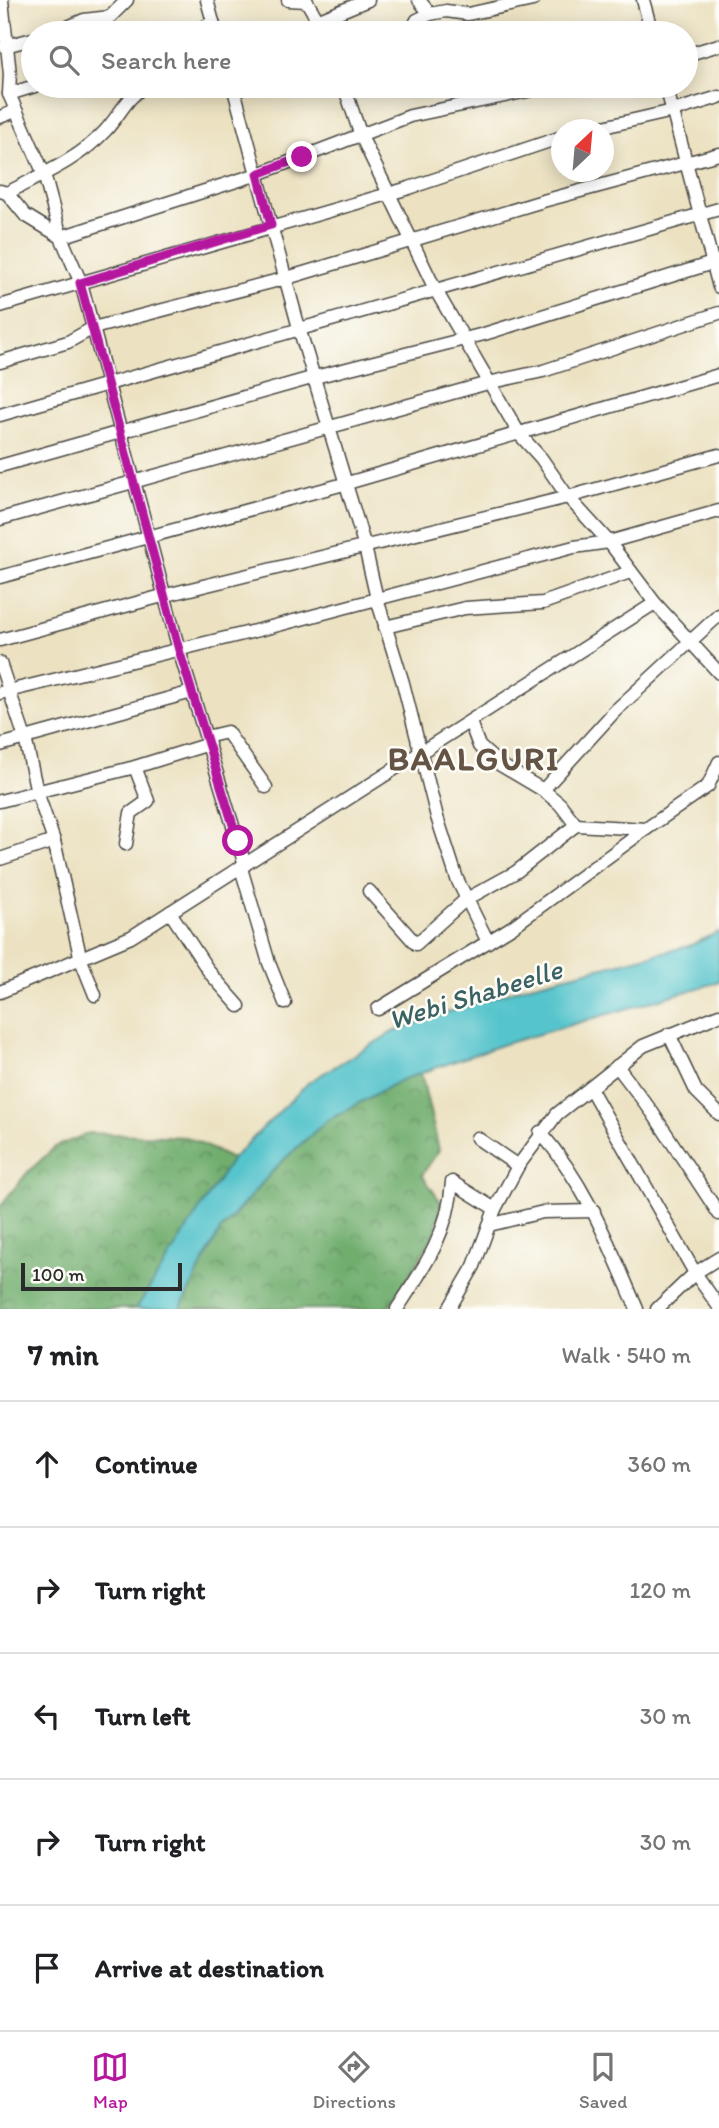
<!DOCTYPE html>
<html lang="en">
<head>
<meta charset="utf-8">
<style>
  :root { --surface:#fff; --page:#f2f2f2; --text:#202124; --muted:#757577; --line:#e0e0e0; --accent:#b5179e }
  body { margin:0; font-family:Itim,sans-serif; background:var(--page); color:var(--text) }
  .compass { position:absolute; left:551px; top:119px; width:63px; height:63px; border-radius:50%; background:var(--surface); box-shadow:0 4px 18px #0003; rotate:26deg }
  .scale { position:absolute; left:21px; bottom:18px; width:161px; box-sizing:border-box; padding-left:7px; border:4px solid #2b2b2b; border-top:0; font-size:19px; line-height:24px; white-space:nowrap; color:#2b2b2b; -webkit-text-stroke:5px #fdfcf7; paint-order:stroke }
  .stop { position:absolute; width:21px; height:21px; margin:-16px; border:5px solid #b5179e; border-radius:50%; background:#fff }
  .stop.end { background:#b5179e; border-color:#fff; box-shadow:0 2px 7px #0008 }
  .list { margin:0; padding:0; list-style:none }
  h2 { display:flex; justify-content:space-between; align-items:center; height:91px; margin:0; padding:0 28px; font-size:30px }
  h2 small { font-size:23px; font-weight:400; color:var(--muted) }
  .list li { display:grid; grid-template-columns:46px 1fr auto; gap:21px; align-items:center; box-sizing:border-box; height:126px; padding:0 28px; border-top:2px solid var(--line) }
  .list b { display:block; font-size:26px; white-space:nowrap }
  .list em { font-size:23px; font-style:normal; color:var(--muted) }
  .icon { flex:none; width:38px; height:38px; fill:none; stroke:currentColor; stroke-width:2; stroke-linecap:round; stroke-linejoin:round }
  .map { position:relative; flex:none; width:719px; height:1309px; overflow:hidden }
  .search { position:absolute; background:var(--surface); box-shadow:0 4px 18px #0003; left:21px; right:21px; top:21px; height:77px; display:flex; align-items:center; gap:18px; box-sizing:border-box; padding:0 24px; border-radius:38px; color:var(--muted); font-size:26px }
  .sheet { height:721px; background:var(--surface) }
  nav { display:flex; justify-content:space-around; align-items:center; box-sizing:border-box; height:98px; border-top:2px solid var(--line); background:var(--surface); font-size:19px; color:var(--muted) }
  nav a { display:grid; justify-items:center; gap:4px }
  nav .on { color:var(--accent) }
  .map>svg:first-child { display:block }
</style>
</head>
<body>
<div class="map">
<svg width="719" height="1309" viewBox="0 0 719 1309">
  <defs>
    <pattern id="forest-crowns" width="20" height="18" patternUnits="userSpaceOnUse" patternTransform="scale(1.75)"><rect width="20" height="18" fill="#71ae6e"/><path d="M2 6a3 3 0 1 1 6 0M12 15a3 3 0 1 1 6 0" fill="none" stroke="#5d8e5b"/></pattern>
  </defs>
  <rect width="100%" height="100%" fill="#fdfcf7"/>
  <filter id="ink" filterUnits="userSpaceOnUse"><feTurbulence type="fractalNoise" baseFrequency=".0143" numOctaves="2"/><feDisplacementMap in="SourceGraphic" scale="14" xChannelSelector="R" yChannelSelector="G"/><feConvolveMatrix kernelMatrix="1 2 1 2 8 2 1 2 1" color-interpolation-filters="sRGB"/></filter>
  <filter id="wash" filterUnits="userSpaceOnUse"><feTurbulence type="fractalNoise" baseFrequency=".00686" numOctaves="4" result="noise"/><feDisplacementMap in="SourceGraphic" scale="28" xChannelSelector="R" yChannelSelector="G"/><feGaussianBlur stdDeviation="1.57" result="paint"/><feColorMatrix in="noise" values="0 0 0 0 0 0 0 0 0 0 0 0 0 0 0 0 0 1.4 0 .05"/><feComposite in="paint" operator="in"/></filter>
  <g filter="url(#wash)">
    <rect width="100%" height="100%" fill="#ece2c2"/>
    <!-- forest -->
    <g fill="url(#forest-crowns)" stroke="#4e6c4c" stroke-width="2">
      <path d="M421,1073L439,1150L422,1175L441,1202L435,1234L388,1309H180L219,1232L278,1165L326,1121L401,1080Z"/>
      <path d="M89,1133L187,1137L232,1159L136,1309H0V1206L27,1173L55,1147Z"/>
    </g>
    <!-- water -->
    <path fill="#57c4cc" stroke="#41787c" stroke-width="2" d="M719,932V982L501,1045L401,1080L326,1121L278,1165L219,1232L180,1309H136L232,1159L309,1082L393,1032L445,1013L530,985L689,946Z"/>
  </g>
  <g filter="url(#ink)">
    <g fill="none" stroke-linecap="round" stroke-linejoin="round">
      <!-- street casing -->
      <g stroke="#484642" stroke-width="15">
        <g id="street">
          <path d="M2,0L10,74L9,94L44,174L61,237L81,283L179,650L245,865"/>
          <path d="M207,0L216,33"/>
          <path d="M288,0L306,1"/>
          <path d="M306,0L325,33"/>
          <path d="M419,0L430,14L446,11L468,14L533,0"/>
          <path d="M643,0L652,33"/>
          <path d="M317,21L368,0"/>
          <path d="M54,33L84,20L110,17L127,0"/>
          <path d="M193,33L213,22"/>
          <path d="M410,33L417,20L430,14"/>
          <path d="M5,46L33,39"/>
          <path d="M686,55L719,45"/>
          <path d="M233,86L299,328L365,547L377,599L403,683L437,817L457,879L488,942"/>
          <path d="M344,86L361,136L435,289L520,435L541,458L568,497L609,542L655,603L719,673"/>
          <path d="M666,86L719,287"/>
          <path d="M9,94L35,86"/>
          <path d="M0,117L16,111"/>
          <path d="M590,130L673,111L719,97"/>
          <path d="M0,191L7,193L25,215L61,237L258,174L410,116L551,86"/>
          <path d="M7,193C41,175 78,160 105,131C119,116 127,97 145,86"/>
          <path d="M0,306L409,188L562,137"/>
          <path d="M0,362L68,342L93,328L287,278L543,201L719,154"/>
          <path d="M0,415L719,209"/>
          <path d="M0,466L315,377L484,334L719,261"/>
          <path d="M0,519L488,383L543,371L719,313"/>
          <path d="M0,577L344,484L719,375"/>
          <path d="M385,627L465,608L543,603L630,572"/>
          <path d="M0,640L166,595L568,497L719,455"/>
          <path d="M0,663L25,738L37,792L54,841L81,960L95,995"/>
          <path d="M0,693L267,628L574,547L609,542L719,511"/>
          <path d="M470,722L479,746L499,764L543,790L560,804L576,825"/>
          <path d="M206,737L227,732L266,787"/>
          <path d="M0,745L192,692"/>
          <path d="M543,790L615,711L719,615"/>
          <path d="M0,801L135,767L209,744"/>
          <path d="M126,844L131,813L148,801L135,767"/>
          <path d="M0,859L54,841"/>
          <path d="M241,868L269,963L285,1003"/>
          <path d="M369,891L416,944L465,900L516,872L576,825L646,829L708,786L719,762"/>
          <path d="M170,912L210,973L239,1006"/>
          <path d="M0,992L131,937L655,603"/>
          <path d="M378,1009L512,927L646,829"/>
          <path d="M669,1034L696,1091L719,1114"/>
          <path d="M617,1066L652,1112L719,1214"/>
          <path d="M590,1088L695,1273L719,1307"/>
          <path d="M540,1132C586,1184 610,1247 637,1309"/>
          <path d="M477,1138L518,1166"/>
          <path d="M489,1225L543,1212L594,1211"/>
          <path d="M397,1309C424,1268 449,1232 452,1182L495,1209"/>
          <path d="M449,1309L474,1266L495,1209L518,1166L557,1114L643,1046L719,1015"/>
          <path d="M657,1309L695,1273L719,1258"/>
        </g>
      </g>
      <!-- street -->
      <use href="#street" stroke="#fff" stroke-width="12"/>
    </g>
  </g>
  <g fill="none" stroke-linecap="round" stroke-linejoin="round" filter="url(#ink)">
    <!-- route -->
    <path stroke="#b5179e" stroke-width="9" d="M238,841L179,650L80,283L271,225L258,174L302,157"/>
  </g>
  <g text-anchor="middle" stroke-width="5" stroke-linejoin="round" paint-order="stroke">
    <!-- water labels -->
    <g font-size="28" font-style="italic" fill="#3a6163" stroke="#fdfcf7">
      <text transform="translate(475 994) rotate(-17)" y="10">Webi Shabeelle</text>
    </g>
    <!-- district labels -->
    <g font-size="33" font-weight="bold" letter-spacing="2" fill="#645446" stroke="#fdfcf7">
      <text x="474" y="770">BAALGURI</text>
    </g>
  </g>
</svg>
<svg class="compass" viewBox="-18 -18 36 36"><path d="M0-13l5 13h-10z" fill="#e53935"/><path d="M0 13l5-13h-10z" fill="#757577"/></svg>
<div class="scale">100 m</div>
<div class="stop" style="left:238px;top:841px"></div>
<div class="stop end" style="left:302px;top:157px"></div>
<div class="search"><svg class="icon" aria-label="search" viewBox="0 0 24 24"><circle cx="10" cy="10" r="6"/><path d="M15 15l6 6"/></svg>Search here</div>
</div>
<section class="sheet">
<h2>7 min<small>Walk · 540 m</small></h2>
<ul class="list">
<li><svg class="icon" aria-label="ahead" viewBox="0 0 24 24"><path d="M12 20V5M6 11l6-6 6 6"/></svg><div><b>Continue</b></div><em>360 m</em></li>
<li><svg class="icon" aria-label="right" viewBox="0 0 24 24"><path d="M7 20v-9h11M14 6l5 5-5 5"/></svg><div><b>Turn right</b></div><em>120 m</em></li>
<li><svg class="icon" aria-label="left" viewBox="0 0 24 24"><path d="M17 20v-9H6M10 6l-5 5 5 5"/></svg><div><b>Turn left</b></div><em>30 m</em></li>
<li><svg class="icon" aria-label="right" viewBox="0 0 24 24"><path d="M7 20v-9h11M14 6l5 5-5 5"/></svg><div><b>Turn right</b></div><em>30 m</em></li>
<li><svg class="icon" aria-label="arrive" viewBox="0 0 24 24"><path d="M6 21V4h12l-3 4 3 4H6"/></svg><div><b>Arrive at destination</b></div></li>
</ul>
</section>
<nav>
<a class="on"><svg class="icon" aria-label="map" viewBox="0 0 24 24"><path d="M3 6l6-2 6 2 6-2v14l-6 2-6-2-6 2zM9 4v14M15 6v14"/></svg>Map</a>
<a><svg class="icon" aria-label="directions" viewBox="0 0 24 24"><path d="M12 3l9 9-9 9-9-9zM9 14v-3h6M13 9l2 2-2 2"/></svg>Directions</a>
<a><svg class="icon" aria-label="saved" viewBox="0 0 24 24"><path d="M7 4h10v16l-5-4-5 4z"/></svg>Saved</a>
</nav>
</body>
</html>
